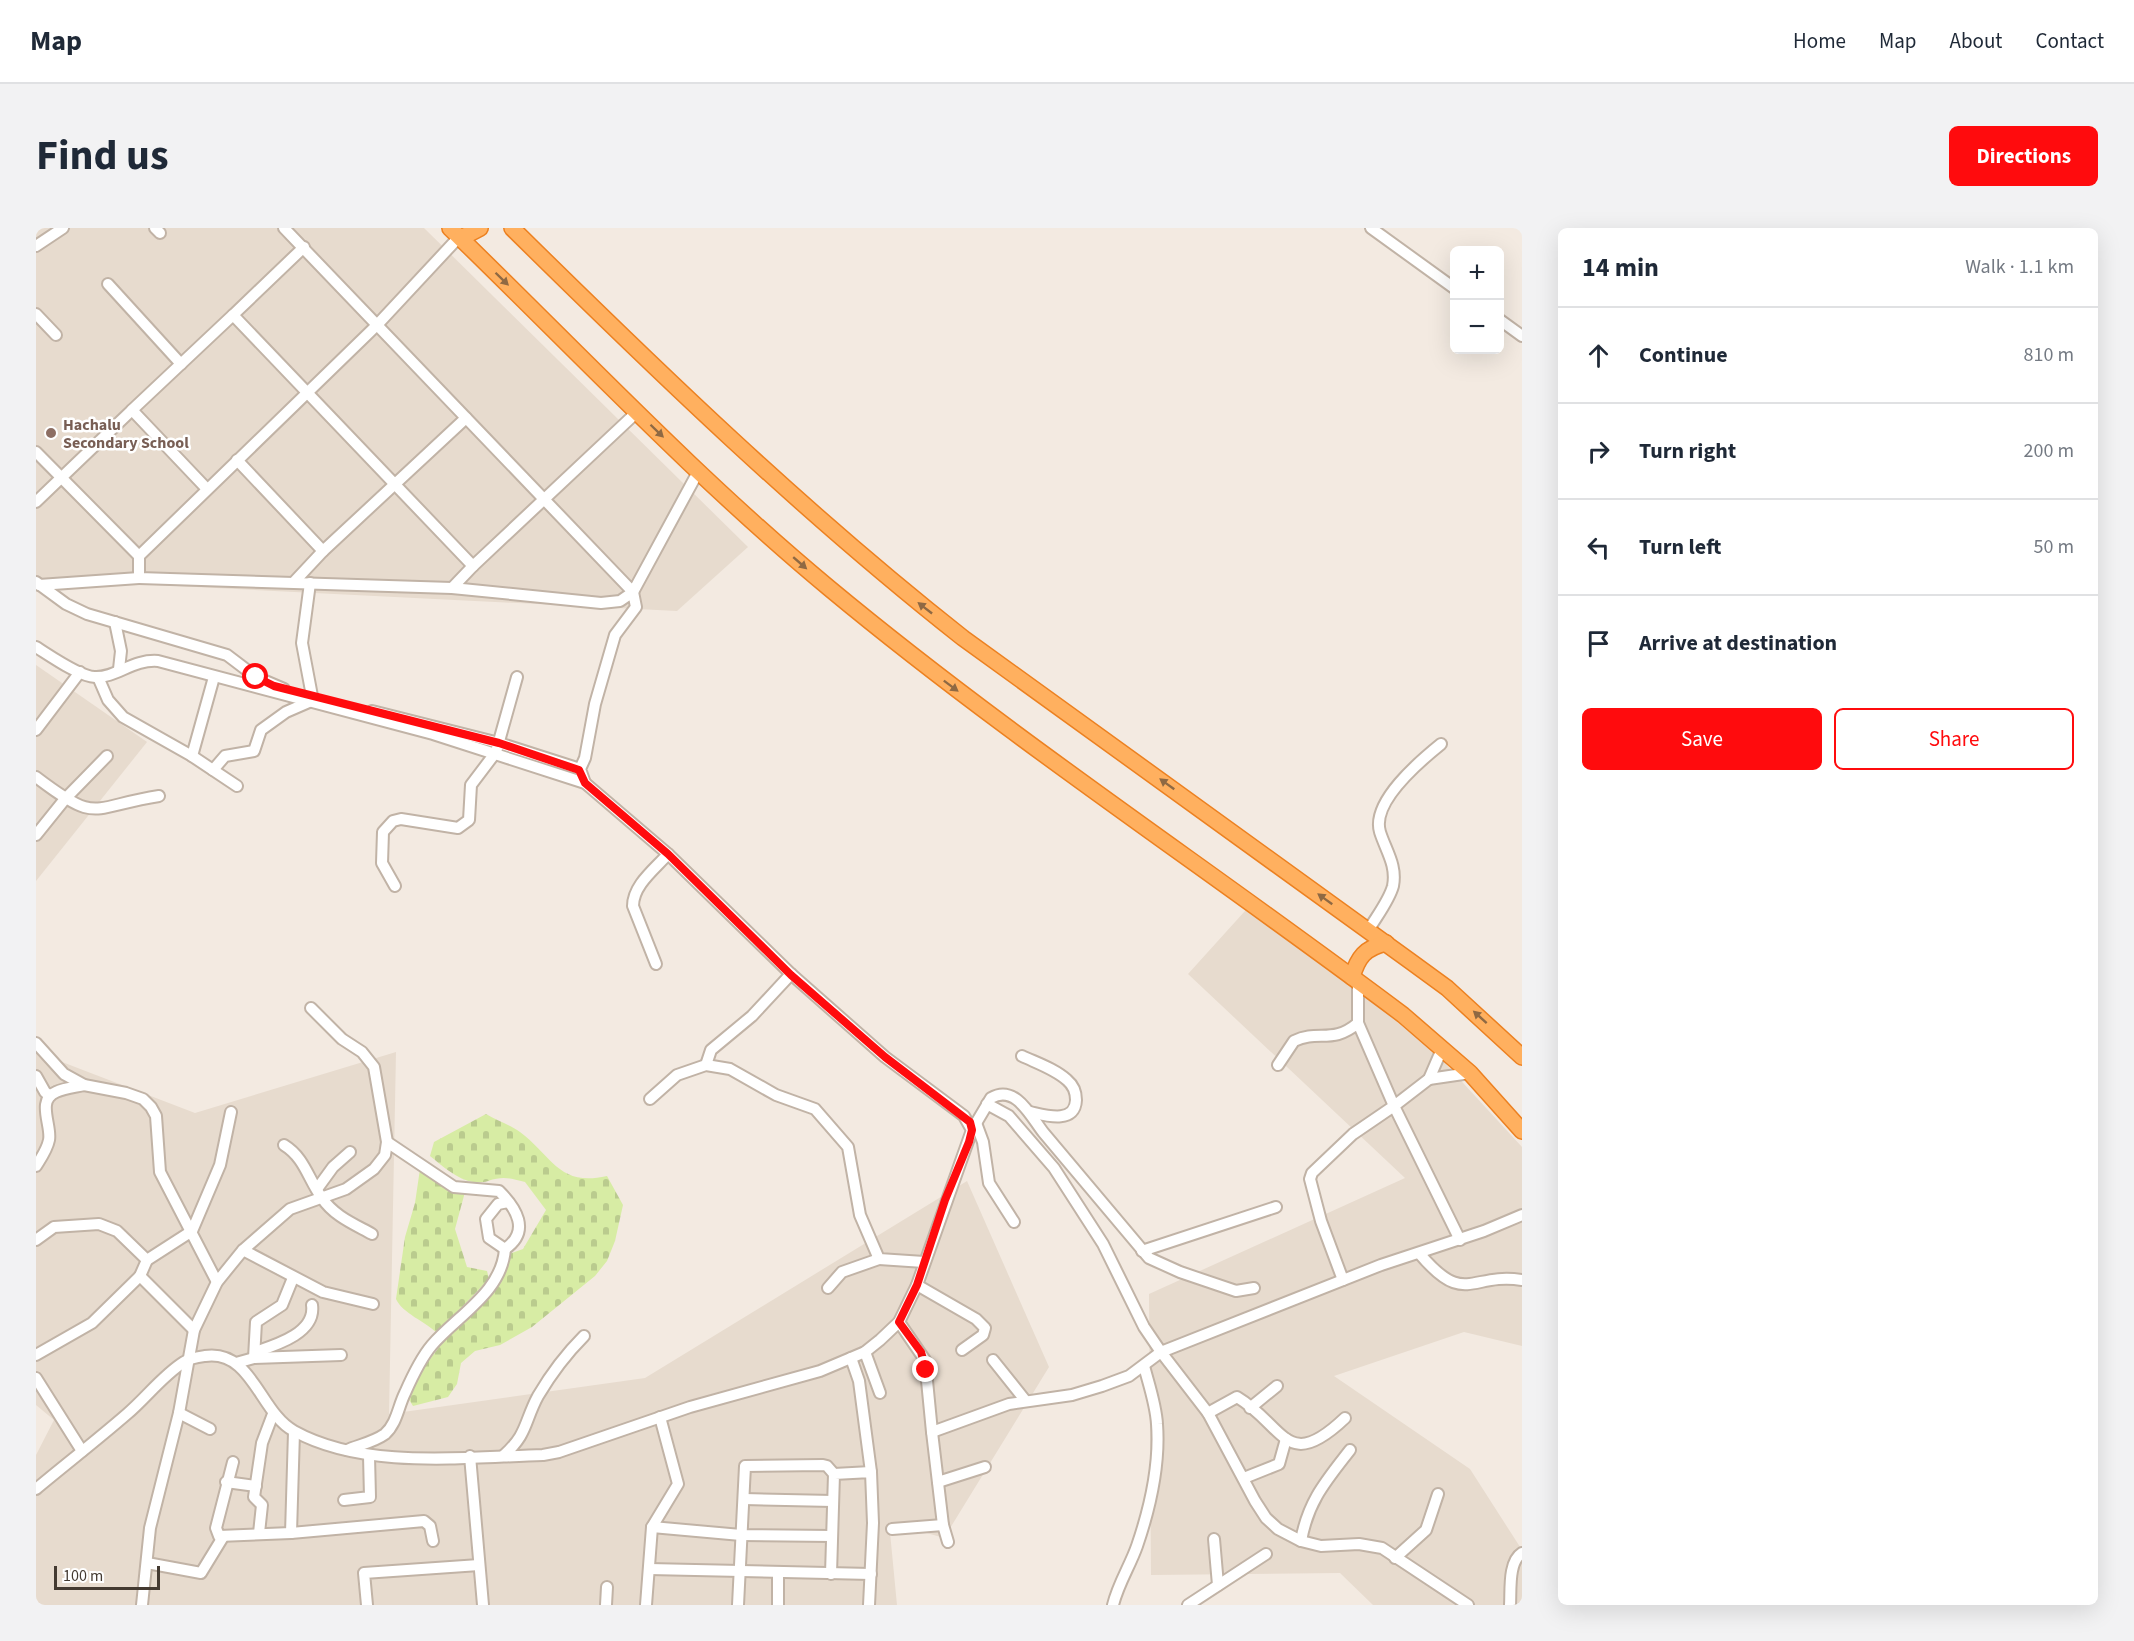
<!DOCTYPE html>
<html lang="en">
<head>
<meta charset="utf-8">
<style>
  :root { --surface:#fff; --page:#f2f2f3; --text:#1f2937; --muted:#747a83; --line:#e0e1e3; --accent:#ff0b0d }
  body { margin:0; font-family:"Source Sans 3",sans-serif; background:var(--page); color:var(--text) }
  .controls { position:absolute; right:18px; top:18px; display:grid; overflow:hidden; border-radius:9px; box-shadow:0 6px 24px #0002 }
  .controls button { width:54px; height:54px; display:grid; place-items:center; padding:0; border:0; border-bottom:2px solid var(--line); background:var(--surface); color:var(--text); font:30px sans-serif }
  .scale { position:absolute; left:18px; bottom:15px; width:106px; box-sizing:border-box; padding-left:6px; border:3px solid #443a31; border-top:0; font-size:16px; line-height:21px; white-space:nowrap; color:#443a31; -webkit-text-stroke:4px #fff; paint-order:stroke }
  .stop { position:absolute; width:18px; height:18px; margin:-14px; border:4px solid #ff0b0d; border-radius:50%; background:#fff }
  .stop.end { background:#ff0b0d; border-color:#fff; box-shadow:0 2px 6px #0008 }
  .list { margin:0; padding:0; list-style:none }
  h2 { display:flex; justify-content:space-between; align-items:center; height:78px; margin:0; padding:0 24px; font-size:26px }
  h2 small { font-size:20px; font-weight:400; color:var(--muted) }
  .list li { display:grid; grid-template-columns:39px 1fr auto; gap:18px; align-items:center; box-sizing:border-box; height:96px; padding:0 24px; border-top:2px solid var(--line) }
  .list b { display:block; font-size:22px; white-space:nowrap }
  .list em { font-size:20px; font-style:normal; color:var(--muted) }
  .actions { display:flex; gap:12px; padding:18px 24px }
  .actions a { flex:1; padding:14px 0; border:2px solid var(--accent); border-radius:9px; text-align:center; font-size:21px; color:var(--accent) }
  .actions .main { background:var(--accent); color:#fff }
  .icon { flex:none; width:33px; height:33px; fill:none; stroke:currentColor; stroke-width:2; stroke-linecap:round; stroke-linejoin:round }
  .map { position:relative; flex:none; width:1486px; height:1377px; overflow:hidden; border-radius:9px }
  header { display:flex; align-items:center; gap:36px; box-sizing:border-box; height:84px; padding:0 30px; background:var(--surface); border-bottom:2px solid var(--line) }
  header strong { font-size:28px }
  nav { display:flex; gap:33px; margin-inline-start:auto; font-size:21px }
  .intro { display:flex; align-items:center; justify-content:space-between; box-sizing:border-box; height:144px; padding:0 36px }
  h1 { margin:0; font-size:42px }
  .button { padding:15px 27px; border-radius:9px; background:var(--accent); color:#fff; font-size:21px; font-weight:700 }
  main { display:flex; gap:36px; padding:0 36px }
  aside { flex:1; background:var(--surface); border-radius:9px; box-shadow:0 6px 24px #0002 }
  .map>svg:first-child { display:block }
</style>
</head>
<body>
<header>
<strong>Map</strong>
<nav><a>Home</a><a>Map</a><a>About</a><a>Contact</a></nav>
</header>
<div class="intro"><h1>Find us</h1><a class="button">Directions</a></div>
<main>
<div class="map">
<svg width="1486" height="1377" viewBox="0 0 1486 1377">
  <defs>
    <pattern id="cemetery-stones" width="16" height="16" patternUnits="userSpaceOnUse" patternTransform="scale(1.5)"><rect width="16" height="16" fill="#d7eca4"/><path d="M2 7V4a2 2 0 0 1 4 0v3zM10 15v-3a2 2 0 0 1 4 0v3z" fill="#bacb8e"/></pattern>
  </defs>
  <rect width="100%" height="100%" fill="#f3eae1"/>
  <!-- residential -->
  <g fill="#e7dbce">
    <path d="M0,0H388L712,319L641,383L0,351Z"/>
    <path d="M0,437L111,514L0,653Z"/>
    <path d="M1218,673L1405,831L1486,919V1118L1428,1104L1298,1148L1434,1241L1486,1322V1377H1337L1304,1345L1115,1347L1113,1066L1369,950L1152,746Z"/>
    <path d="M0,824L159,885L360,824L353,1186L609,1150L931,953L1013,1139L908,1310L853,1294L861,1377H0V1227L18,1192L0,1177Z"/>
  </g>
  <!-- cemetery -->
  <g fill="url(#cemetery-stones)">
    <path d="M450,886C461,893 473,896 484,904C517,929 523,959 571,948L587,977L579,1013L571,1033L559,1048L496,1099L464,1117L439,1123L425,1135L421,1156L412,1169L377,1178L372,1170L385,1143L410,1110L457,1064L473,1033V1026L487,1021L510,982L489,954C473,950 467,948 452,953C430,960 409,940 394,928L398,914Z"/>
    <path d="M384,941L429,964L419,1001L431,1039L451,1043L453,1051L401,1105C390,1094 366,1085 360,1071L369,1009L379,975Z"/>
  </g>
  <g fill="none" stroke-linecap="round" stroke-linejoin="round">
    <!-- minor casing -->
    <g stroke="#c1b3a6" stroke-width="14">
      <g id="minor">
        <path d="M119,0L124,5"/>
        <path d="M248,0L597,364L662,244"/>
        <path d="M1335,0L1418,60"/>
        <path d="M0,18L27,0"/>
        <path d="M72,56L145,136"/>
        <path d="M0,86L20,107"/>
        <path d="M197,87L268,19"/>
        <path d="M1464,92L1486,108"/>
        <path d="M0,224L103,328L341,97L423,9"/>
        <path d="M201,232L287,323L430,190"/>
        <path d="M171,261L96,182L197,87L437,338L601,184"/>
        <path d="M0,274L96,182"/>
        <path d="M103,328V350L416,360L565,375L584,373L597,364L600,379L579,407L559,476L549,530L544,541L549,555"/>
        <path d="M0,354L30,376L51,386L191,427L220,449L248,461"/>
        <path d="M258,354L287,323"/>
        <path d="M274,355L266,415L276,468"/>
        <path d="M3,357L103,350"/>
        <path d="M416,360L437,338"/>
        <path d="M79,394L85,423L83,441"/>
        <path d="M0,419C13,427 44,449 59,449C80,450 97,431 122,433L397,506L549,555L632,626L755,746L849,829L928,888L936,902L881,1057L863,1094L844,1112L829,1124L784,1143L654,1179L523,1224L507,1227C430,1229 328,1242 258,1203C224,1185 216,1121 169,1128C162,1129 154,1130 148,1134C127,1147 110,1170 91,1186C61,1212 30,1236 0,1261"/>
        <path d="M62,449L72,472L87,489L156,528L201,558"/>
        <path d="M336,483L463,515L544,541"/>
        <path d="M0,502L44,444"/>
        <path d="M156,528L178,449"/>
        <path d="M177,542L189,528L218,523L225,502L250,484L273,474"/>
        <path d="M0,549C63,597 53,579 123,568"/>
        <path d="M0,607L29,571L71,528"/>
        <path d="M359,658L346,635L347,604L357,593L365,591L422,600L433,592L435,557L460,524L481,449"/>
        <path d="M1332,703C1340,689 1353,673 1357,658C1361,637 1350,623 1344,604C1335,574 1384,533 1405,516"/>
        <path d="M620,736L597,678C597,657 619,641 632,626"/>
        <path d="M0,815L28,846L48,857L90,865L107,871L115,879L120,888L124,944L181,1054"/>
        <path d="M1406,821L1393,851L1358,878L1424,1012"/>
        <path d="M986,828C1001,835 1019,841 1031,852C1037,857 1040,864 1040,872C1039,897 1008,887 994,884"/>
        <path d="M670,837L675,822L716,788L755,746"/>
        <path d="M1242,837L1258,813C1283,801 1296,817 1322,795"/>
        <path d="M0,848L9,864L14,868"/>
        <path d="M1393,851L1434,845"/>
        <path d="M614,871L641,847L670,837L694,841L740,867L779,881L812,919L824,987L843,1031L888,1034"/>
        <path d="M940,895L947,914L953,955L978,994"/>
        <path d="M936,902L955,870C979,856 994,887 1007,904L1113,1030L1144,1044L1200,1063L1218,1060"/>
        <path d="M351,914L418,959L463,963C480,980 495,1003 469,1021"/>
        <path d="M248,917C269,930 272,951 286,970C298,988 318,996 336,1006"/>
        <path d="M0,938C5,930 11,922 13,912C16,898 0,872 20,864C28,860 39,859 48,857"/>
        <path d="M281,961L297,939L314,924"/>
        <path d="M0,1012L18,999L63,996L81,1003L111,1032"/>
        <path d="M469,1021L453,1010L450,991L462,976L472,974"/>
        <path d="M207,1022L287,1064L337,1076"/>
        <path d="M1106,1023L1240,979"/>
        <path d="M1383,1025C1429,1080 1434,1044 1486,1052"/>
        <path d="M104,1048L111,1032L156,1003L184,937L195,884"/>
        <path d="M1307,1052L1285,993L1274,951L1276,945L1317,906L1358,878L1322,795V753"/>
        <path d="M881,1057L940,1091L949,1100L947,1107L926,1122"/>
        <path d="M792,1060L806,1044L843,1031"/>
        <path d="M863,1094L889,1132L896,1204L973,1176L1036,1167L1066,1158L1093,1148L1125,1124L1108,1099L1067,1016L1018,940L973,888L951,876"/>
        <path d="M219,1124C240,1117 280,1105 276,1077"/>
        <path d="M829,1124L844,1165"/>
        <path d="M0,1127L56,1095L104,1048L158,1102"/>
        <path d="M218,1130L220,1094L246,1077L257,1050"/>
        <path d="M815,1130L823,1153L835,1244"/>
        <path d="M957,1132L989,1172"/>
        <path d="M200,1135L218,1130L305,1127"/>
        <path d="M0,1150L46,1223"/>
        <path d="M1214,1180L1241,1158"/>
        <path d="M143,1185L174,1201"/>
        <path d="M1172,1185L1201,1169C1249,1198 1250,1246 1309,1190"/>
        <path d="M896,1204L907,1297L912,1314"/>
        <path d="M311,1222C323,1217 338,1214 349,1206C361,1195 362,1179 369,1165C376,1149 385,1130 396,1117C422,1087 466,1064 469,1021"/>
        <path d="M434,1228L447,1377"/>
        <path d="M467,1228C492,1206 488,1194 502,1168C515,1146 530,1126 548,1108"/>
        <path d="M197,1234L180,1300L183,1308L255,1305L388,1293L394,1298L397,1313"/>
        <path d="M1208,1250L1243,1236L1250,1211"/>
        <path d="M190,1254L220,1258"/>
        <path d="M902,1254L949,1239"/>
        <path d="M708,1271L797,1273"/>
        <path d="M308,1272L334,1269L333,1228"/>
        <path d="M616,1299L705,1307L796,1308"/>
        <path d="M856,1301L907,1297"/>
        <path d="M223,1305L226,1277L218,1269L226,1215L237,1186"/>
        <path d="M255,1305L258,1204"/>
        <path d="M1178,1311L1182,1357"/>
        <path d="M1265,1313C1272,1273 1290,1253 1314,1222"/>
        <path d="M1359,1330L1390,1302L1402,1266"/>
        <path d="M111,1335L165,1345L187,1309"/>
        <path d="M613,1341L835,1346"/>
        <path d="M795,1346L798,1246L835,1244L837,1295L833,1377"/>
        <path d="M106,1377L114,1300L143,1185L158,1102L181,1054L207,1022L254,981L310,961L338,941L349,927L351,914L338,839L326,824L306,811L275,780"/>
        <path d="M331,1377L328,1345L443,1337"/>
        <path d="M570,1377L571,1359"/>
        <path d="M610,1377L616,1299L642,1256L624,1189"/>
        <path d="M702,1377L709,1238L787,1237L791,1238L798,1246"/>
        <path d="M742,1377V1345"/>
        <path d="M1077,1377C1082,1356 1094,1338 1101,1318C1114,1280 1124,1236 1121,1196C1120,1177 1113,1157 1108,1138"/>
        <path d="M1152,1377L1230,1326"/>
        <path d="M1432,1377L1346,1320L1323,1316L1285,1318L1265,1313L1242,1301L1230,1290L1219,1273L1172,1185L1125,1124L1345,1037L1448,1003L1486,987"/>
        <path d="M1474,1377C1475,1362 1472,1334 1486,1325"/>
      </g>
    </g>
    <!-- highway casing -->
    <g stroke="#ec8121" stroke-width="18">
      <g id="highway">
        <path d="M414,0C539,121 659,249 793,360C976,512 1176,643 1367,787L1434,845L1486,903"/>
        <path d="M476,0C621,143 767,284 927,410L1374,733L1411,760L1486,829"/>
        <path d="M425,10L444,0"/>
        <path d="M1316,749C1322,729 1329,720 1350,715"/>
      </g>
    </g>
    <!-- minor -->
    <use href="#minor" stroke="#fff" stroke-width="10"/>
    <!-- highway -->
    <use href="#highway" stroke="#ffb05f" stroke-width="15"/>
  </g>
  <!-- one-way arrows -->
  <defs><path id="oneway-solid" d="M-6-.8H1V-3.2L6.5 0L1 3.2V.8H-6Z" transform="scale(1.5)"/></defs>
  <g fill="#8f6943">
    <use href="#oneway-solid" transform="translate(466 51) rotate(44)"/>
    <use href="#oneway-solid" transform="translate(621 203) rotate(44)"/>
    <use href="#oneway-solid" transform="translate(764 335) rotate(41)"/>
    <use href="#oneway-solid" transform="translate(889 380) rotate(-142)"/>
    <use href="#oneway-solid" transform="translate(915 458) rotate(37)"/>
    <use href="#oneway-solid" transform="translate(1131 556) rotate(-144)"/>
    <use href="#oneway-solid" transform="translate(1289 671) rotate(-144)"/>
    <use href="#oneway-solid" transform="translate(1444 789) rotate(-138)"/>
  </g>
  <g fill="none" stroke-linecap="round" stroke-linejoin="round">
    <!-- route -->
    <path stroke="#ff0b0d" stroke-width="8" d="M220,449L238,458L463,515L543,542L549,555L632,626L755,747L849,829L934,894L936,902L933,914L909,972L881,1057L863,1094L885,1124L890,1142"/>
  </g>
  <!-- markers -->
  <circle fill="#8d6e63" stroke="#fff" stroke-width="2" cx="15" cy="205" r="6"/>
  <g text-anchor="middle" stroke-width="5" stroke-linejoin="round" paint-order="stroke">
    <!-- education labels -->
    <g font-size="16" font-weight="bold" fill="#785e54" stroke="#fff" text-anchor="start">
      <text x="27" y="202">Hachalu<tspan x="27" dy="18">Secondary School</tspan></text>
    </g>
  </g>
</svg>
<div class="controls">
<button>+</button>
<button>−</button>
</div>
<div class="scale">100 m</div>
<div class="stop" style="left:220px;top:449px"></div>
<div class="stop end" style="left:890px;top:1142px"></div>
</div>
<aside>
<h2>14 min<small>Walk · 1.1 km</small></h2>
<ul class="list">
<li><svg class="icon" aria-label="ahead" viewBox="0 0 24 24"><path d="M12 20V5M6 11l6-6 6 6"/></svg><div><b>Continue</b></div><em>810 m</em></li>
<li><svg class="icon" aria-label="right" viewBox="0 0 24 24"><path d="M7 20v-9h11M14 6l5 5-5 5"/></svg><div><b>Turn right</b></div><em>200 m</em></li>
<li><svg class="icon" aria-label="left" viewBox="0 0 24 24"><path d="M17 20v-9H6M10 6l-5 5 5 5"/></svg><div><b>Turn left</b></div><em>50 m</em></li>
<li><svg class="icon" aria-label="arrive" viewBox="0 0 24 24"><path d="M6 21V4h12l-3 4 3 4H6"/></svg><div><b>Arrive at destination</b></div></li>
</ul>
<div class="actions"><a class="main">Save</a><a>Share</a></div>
</aside>
</main>
</body>
</html>
